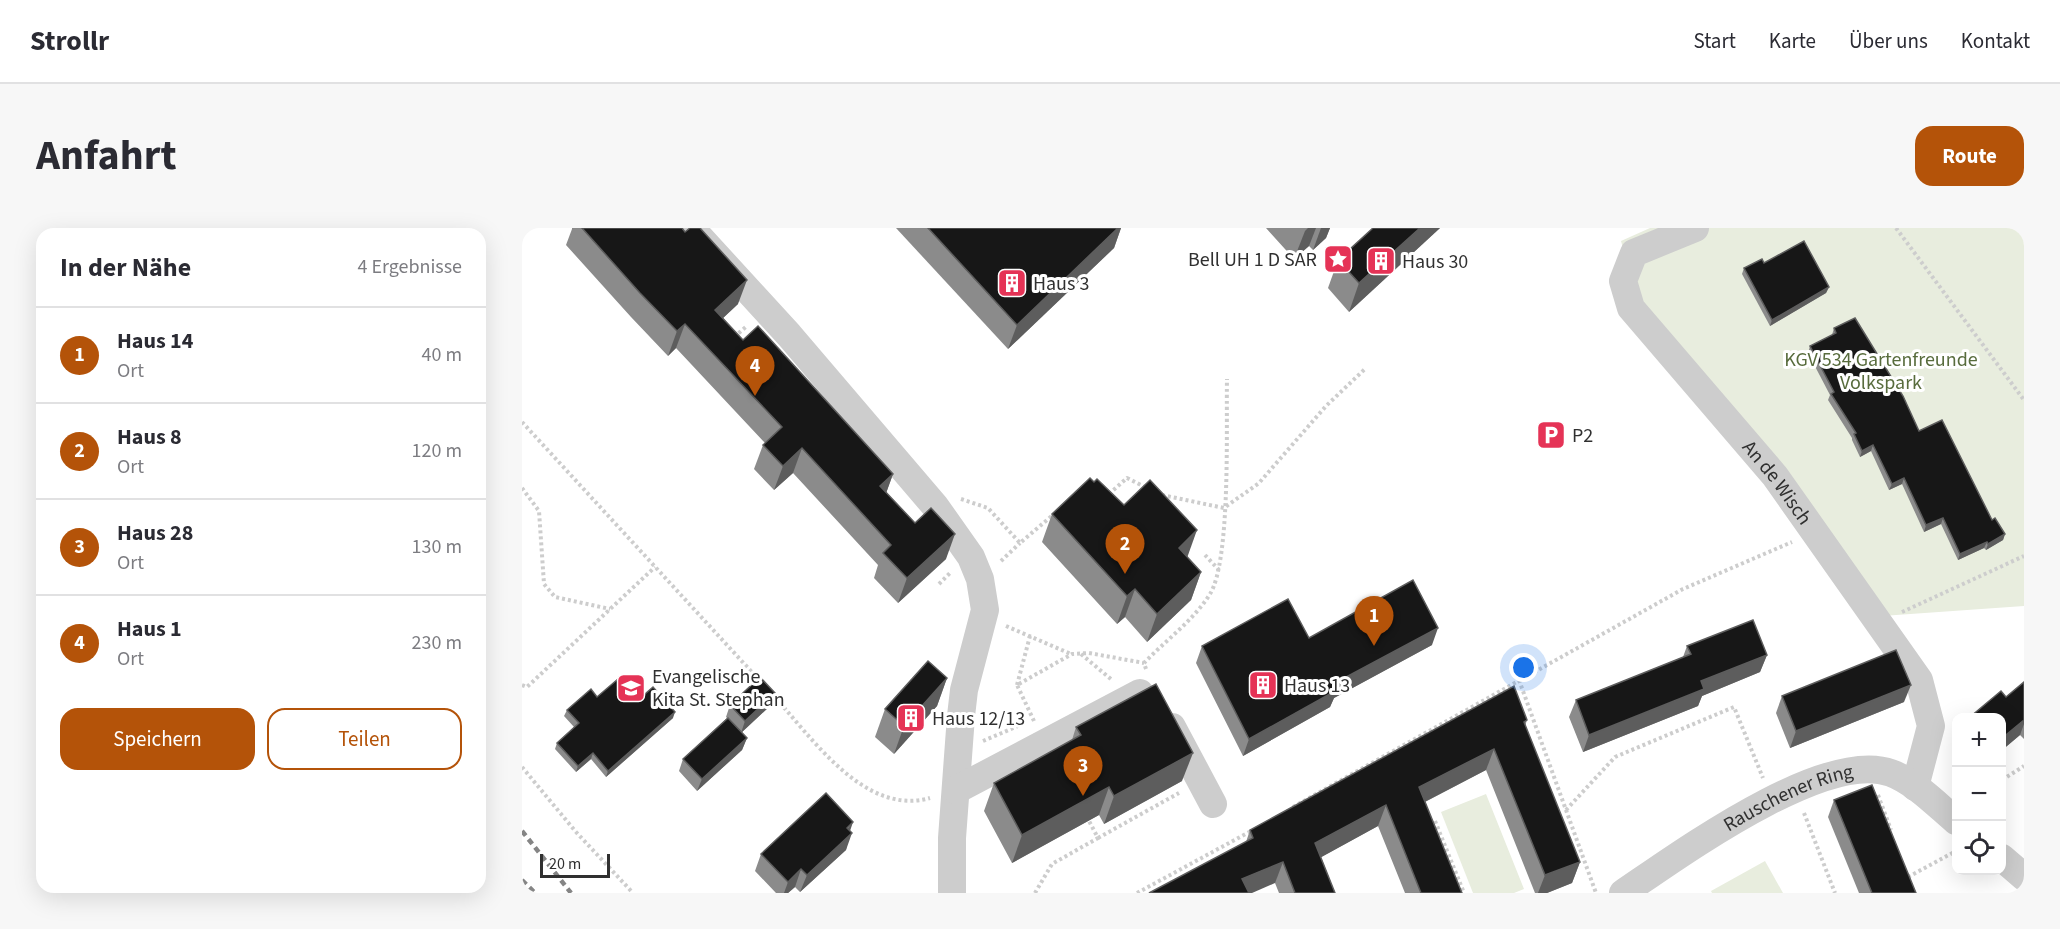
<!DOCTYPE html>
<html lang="de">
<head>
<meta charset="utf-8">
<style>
  :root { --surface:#fff; --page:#f7f7f7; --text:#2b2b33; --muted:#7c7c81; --line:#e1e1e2; --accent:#b45309 }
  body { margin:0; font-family:"Source Sans 3",sans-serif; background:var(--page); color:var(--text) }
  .controls { position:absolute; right:18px; bottom:18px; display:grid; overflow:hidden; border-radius:12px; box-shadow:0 6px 24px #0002 }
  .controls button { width:54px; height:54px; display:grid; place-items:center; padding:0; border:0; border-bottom:2px solid var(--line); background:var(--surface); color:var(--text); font:30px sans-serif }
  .scale { position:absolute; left:18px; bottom:15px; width:70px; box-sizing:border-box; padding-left:6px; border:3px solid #303030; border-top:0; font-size:16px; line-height:21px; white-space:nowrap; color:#303030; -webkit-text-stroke:4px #fff; paint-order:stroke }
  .you { position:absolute; left:1002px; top:440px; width:21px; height:21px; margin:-15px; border:4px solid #fff; border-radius:50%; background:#1a73e8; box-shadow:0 0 0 9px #1a73e833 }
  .badge { display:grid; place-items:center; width:39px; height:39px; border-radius:50%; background:var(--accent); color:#fff; font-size:20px; font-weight:700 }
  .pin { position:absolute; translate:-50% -50px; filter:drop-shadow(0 2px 3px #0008) }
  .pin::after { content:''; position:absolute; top:32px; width:21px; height:18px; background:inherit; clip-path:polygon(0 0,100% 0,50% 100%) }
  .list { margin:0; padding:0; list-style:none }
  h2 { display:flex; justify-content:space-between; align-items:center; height:78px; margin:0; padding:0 24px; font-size:26px }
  h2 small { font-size:20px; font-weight:400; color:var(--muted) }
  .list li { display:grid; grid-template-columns:39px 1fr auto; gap:18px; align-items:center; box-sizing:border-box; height:96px; padding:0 24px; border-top:2px solid var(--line) }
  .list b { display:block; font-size:22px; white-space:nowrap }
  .list p { margin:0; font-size:20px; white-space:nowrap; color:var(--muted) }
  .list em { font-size:20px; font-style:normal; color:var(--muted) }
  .actions { display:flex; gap:12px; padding:18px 24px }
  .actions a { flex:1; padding:14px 0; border:2px solid var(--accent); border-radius:18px; text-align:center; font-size:21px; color:var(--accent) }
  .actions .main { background:var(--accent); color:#fff }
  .icon { flex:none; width:33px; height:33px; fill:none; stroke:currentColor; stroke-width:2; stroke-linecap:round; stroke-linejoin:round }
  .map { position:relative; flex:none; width:1502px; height:665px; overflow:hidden; border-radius:18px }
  header { display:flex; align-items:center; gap:36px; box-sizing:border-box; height:84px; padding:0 30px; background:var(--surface); border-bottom:2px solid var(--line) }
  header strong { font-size:28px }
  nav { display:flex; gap:33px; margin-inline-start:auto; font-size:21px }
  .intro { display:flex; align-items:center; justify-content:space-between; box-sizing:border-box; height:144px; padding:0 36px }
  h1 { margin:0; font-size:42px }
  .button { padding:15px 27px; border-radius:18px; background:var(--accent); color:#fff; font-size:21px; font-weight:700 }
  main { display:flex; gap:36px; padding:0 36px }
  aside { flex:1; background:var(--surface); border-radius:18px; box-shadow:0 6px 24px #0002 }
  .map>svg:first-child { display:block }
</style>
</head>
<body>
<header>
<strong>Strollr</strong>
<nav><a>Start</a><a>Karte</a><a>Über uns</a><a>Kontakt</a></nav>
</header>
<div class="intro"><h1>Anfahrt</h1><a class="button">Route</a></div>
<main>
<aside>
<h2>In der Nähe<small>4 Ergebnisse</small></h2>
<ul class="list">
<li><span class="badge">1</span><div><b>Haus 14</b><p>Ort</p></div><em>40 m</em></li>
<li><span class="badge">2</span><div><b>Haus 8</b><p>Ort</p></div><em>120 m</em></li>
<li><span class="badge">3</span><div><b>Haus 28</b><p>Ort</p></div><em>130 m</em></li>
<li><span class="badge">4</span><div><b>Haus 1</b><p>Ort</p></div><em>230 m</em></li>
</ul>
<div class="actions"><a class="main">Speichern</a><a>Teilen</a></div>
</aside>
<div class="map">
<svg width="1502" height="665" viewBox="0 0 1502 665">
  <rect width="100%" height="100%" fill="#fff"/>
  <!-- green -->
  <g fill="#e8edde">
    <path d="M1128,0H1502V378L1360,388L1117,79L1099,13Z"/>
    <path d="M964,566L1002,661L992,665H951L919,584Z"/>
    <path d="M1243,633L1261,665H1190L1189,663Z"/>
  </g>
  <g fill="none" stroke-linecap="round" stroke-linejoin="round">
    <!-- path -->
    <g stroke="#cdcdcd" stroke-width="4" stroke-dasharray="3 3" stroke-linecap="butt">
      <path d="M1374,0L1502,172"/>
      <path d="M212,109L225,98"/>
      <path d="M0,194L239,454"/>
      <path d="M0,260L17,283L22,356L33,369L88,381"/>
      <path d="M587,266L605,250L625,260"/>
      <path d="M640,267L702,280L737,255L804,178L844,140"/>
      <path d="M439,271L466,280L498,315L532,286"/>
      <path d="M683,327L697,342"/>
      <path d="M479,333L498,315"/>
      <path d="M417,356L429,344"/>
      <path d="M1380,384L1502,328"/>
      <path d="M484,398L549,426"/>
      <path d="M559,426L590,452"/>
      <path d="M624,441L622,435C644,412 671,393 688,366C709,332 704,196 705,151"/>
      <path d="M997,452L1074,665"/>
      <path d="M0,457L5,459L133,339"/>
      <path d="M495,457L508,408"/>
      <path d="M250,466C289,508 342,589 408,570"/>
      <path d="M512,493L495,457L550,426L567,425L622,435"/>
      <path d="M461,513L496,498"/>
      <path d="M0,539L54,604L111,665"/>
      <path d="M1480,552L1502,538"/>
      <path d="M1356,567L1369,602"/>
      <path d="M771,579L1161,361L1270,314"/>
      <path d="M1044,582L1093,529L1212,479L1241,550"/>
      <path d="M1282,585L1313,665"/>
      <path d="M913,593L942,665"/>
      <path d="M576,610L657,565"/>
      <path d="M1386,649L1434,623"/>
      <path d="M513,665L530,636L576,610L566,591"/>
      <path d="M615,665L731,602"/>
    </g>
    <!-- minor -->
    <g stroke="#cdcdcd" stroke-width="28">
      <path d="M169,0L267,107L413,278L449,329L458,351L463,382L442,462L439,488L430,610V665"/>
      <path id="s1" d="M1173,0L1112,25L1101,53L1109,80L1253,248L1397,452L1409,498L1393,559"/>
      <path d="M650,499L691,576"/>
      <path d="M434,562L618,465"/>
      <path d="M1480,630L1502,649"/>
      <path id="s2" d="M1101,665C1156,628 1303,520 1369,545C1393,554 1415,577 1434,593"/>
    </g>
    <!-- rail -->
    <g stroke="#858585" stroke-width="4.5" stroke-dasharray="6 4.5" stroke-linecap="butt">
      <path d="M0,603L49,665"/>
      <path d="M0,652L13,665"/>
    </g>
  </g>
  <!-- wall -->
  <g fill="#8b8b8b">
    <path d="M50,0H160L216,76L201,90L221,112L371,246L364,265L424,331L376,375L352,350L356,337L271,245L252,262L232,241L241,217L243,215L154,120L146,128L109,89L44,17L50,1Z"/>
    <path d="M374,0H599L592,20L486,121Z"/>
    <path d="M744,0H808L804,10L791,22L787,18L772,31Z"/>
    <path d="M851,0H918L827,84L806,60L816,32Z"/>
    <path d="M1242,35L1307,59L1304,65L1248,98L1220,46L1222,40Z"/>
    <path d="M1312,100L1470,292L1483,306L1481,312L1464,322L1462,320L1436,332L1419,296L1402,304L1380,256L1367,262L1349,223L1338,229L1330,212V210L1306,172L1308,167L1286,125L1288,118L1310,107Z"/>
    <path d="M572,254L602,277L665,329L679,344L669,372L625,414L603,389L595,396L520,314L530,286Z"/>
    <path d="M787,410L910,417L812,470L808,479L721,528L674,435L680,418Z"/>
    <path d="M1165,418L1245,427L1238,444L1180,468L1176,478L1061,524L1047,489L1054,472L1161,429Z"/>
    <path d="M425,450L415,478L372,526L353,509L363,481Z"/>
    <path d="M1502,454V511L1498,507L1479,523V489Z"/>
    <path d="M253,465L249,477L219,505L225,510L220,522L175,563L157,543L161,531L205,490L204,489L208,477Z"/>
    <path d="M1260,468L1382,474L1268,520L1254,485Z"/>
    <path d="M75,469L115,473L151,490L84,549L69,531L54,544L33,521L35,515L52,499L42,488L45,482Z"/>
    <path d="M1005,492L1003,498L1058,634L1050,655L1025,665H1013L964,542L903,574L940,665H883L856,598L799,629L813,665H757L753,655L724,614L728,602Z"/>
    <path d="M554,499L660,553L582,596L577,587L490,635L462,583L472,555L550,512Z"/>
    <path d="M1434,508V518L1432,515Z"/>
    <path d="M1312,572L1394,665H1337L1306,589Z"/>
    <path d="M328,602L324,622L278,664L273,659L266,665H254L233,643L239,626Z"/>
  </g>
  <!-- shaded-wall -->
  <g fill="#5d5d5d">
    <path d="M596,0H599L592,20L486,121L495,97Z"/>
    <path d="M786,0H794L787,18L772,31L783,3Z"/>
    <path d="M799,0H808L804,10L791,22Z"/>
    <path d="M898,0H918L827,84L837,55Z"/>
    <path d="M225,52L216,76L184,106L193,82Z"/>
    <path d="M1307,59L1304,65L1248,98L1250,92Z"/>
    <path d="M163,96L154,120L146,128L155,103Z"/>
    <path d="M1351,217L1349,223L1338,229L1340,223Z"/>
    <path d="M280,220L271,245L252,262L261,238Z"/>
    <path d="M371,246L362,271L358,258Z"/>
    <path d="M1382,250L1380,256L1367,262L1370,256Z"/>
    <path d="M1421,290L1419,296L1402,304L1404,297Z"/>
    <path d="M675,302L665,330L657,320Z"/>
    <path d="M433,306L424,331L376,375L385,350Z"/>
    <path d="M1483,306L1481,312L1464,322L1466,316Z"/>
    <path d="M1465,314L1462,320L1436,332L1438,326Z"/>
    <path d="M679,344L669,372L625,414L635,386Z"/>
    <path d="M613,361L603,389L595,396L605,368Z"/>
    <path d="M916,400L910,417L812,470L808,479L721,528L727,511L811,456Z"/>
    <path d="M1245,427L1238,444L1180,468L1176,478L1061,524L1067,507L1179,453Z"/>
    <path d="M425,450L415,478L372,526L382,498Z"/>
    <path d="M1389,457L1382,474L1268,520L1274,503Z"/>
    <path d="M253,465L249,477L219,505L223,493Z"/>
    <path d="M153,484L151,490L84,549L86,543Z"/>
    <path d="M1502,492V496L1498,507L1479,523V511Z"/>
    <path d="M225,510L220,522L175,563L180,551Z"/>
    <path d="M972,521L964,542L889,581L897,559Z"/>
    <path d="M71,525L69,531L54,544L56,538Z"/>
    <path d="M671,525L660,553L582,596L592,568Z"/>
    <path d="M587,559L577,587L490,635L500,607Z"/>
    <path d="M864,577L856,598L785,637L793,615Z"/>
    <path d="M331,594L326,609L330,605L324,622L278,664L285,647Z"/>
    <path d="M761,634L753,655L730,665H715L720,651Z"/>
    <path d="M1058,634L1050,655L1025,665H1016L1023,647Z"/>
    <path d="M279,641L273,659L266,665H262L266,654Z"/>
  </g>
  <!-- building -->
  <g fill="#171717" stroke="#5d5d5d" stroke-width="1.5">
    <path d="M60,0H160L163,4L168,0H178L225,52L193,82L221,112L236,98L371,246L358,258L393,295L409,280L433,306L385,350L361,325L369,317L280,220L261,238L241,217L260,199L163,96L155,103L118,65Z"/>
    <path d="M406,0H596L495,97Z"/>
    <path d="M851,0H898L837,55L816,32Z"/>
    <path d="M1282,13L1307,59L1250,92L1222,40L1240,31L1242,35Z"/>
    <path d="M1333,90L1381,168L1397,203L1420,192L1470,292L1473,290L1483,306L1466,316L1465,314L1438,326L1421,290L1404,297L1382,250L1370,256L1351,217L1340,223L1332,206L1334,205L1309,166L1312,164L1288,118L1314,105L1312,100Z"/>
    <path d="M568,250L572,254L575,251L602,277L628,252L675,302L657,320L679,344L635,386L613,361L605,368L530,286Z"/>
    <path d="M891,352L916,400L811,456L815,462L727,511L680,418L766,371L787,410Z"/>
    <path d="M1231,392L1245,427L1179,453L1182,461L1067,507L1054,472L1169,426L1165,418Z"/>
    <path d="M1374,422L1389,457L1274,503L1260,468Z"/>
    <path d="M406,433L425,450L382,498L363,481Z"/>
    <path d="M238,449L253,465L223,493L208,477Z"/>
    <path d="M96,451L115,473L131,459L153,484L86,543L71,525L56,538L35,515L57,495L45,482L69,461L75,469Z"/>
    <path d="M1502,454V492L1479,511V489H1448L1479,463L1484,469Z"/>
    <path d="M634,456L671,525L592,568L587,559L500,607L472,555L559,507L554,499Z"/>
    <path d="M992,458L1005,492L1002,494L1058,634L1023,647L972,521L897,559L940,665H899L864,577L793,615L813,665H773L761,634L720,651L727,665H627L731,610L728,602Z"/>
    <path d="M206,490L225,510L180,551L161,531Z"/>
    <path d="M1350,557L1394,665H1350L1312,572Z"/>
    <path d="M304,565L331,594L325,600L330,605L285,647L279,641L266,654L239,626Z"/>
  </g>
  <!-- icons -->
  <defs>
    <g id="sight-square" transform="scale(1.5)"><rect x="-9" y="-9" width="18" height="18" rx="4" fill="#e53356" stroke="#fff"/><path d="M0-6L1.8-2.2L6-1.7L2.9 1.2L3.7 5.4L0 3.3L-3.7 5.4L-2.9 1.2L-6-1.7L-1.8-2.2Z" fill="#fff"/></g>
    <g id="building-square" transform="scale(1.5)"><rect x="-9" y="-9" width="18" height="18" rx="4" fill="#e53356" stroke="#fff"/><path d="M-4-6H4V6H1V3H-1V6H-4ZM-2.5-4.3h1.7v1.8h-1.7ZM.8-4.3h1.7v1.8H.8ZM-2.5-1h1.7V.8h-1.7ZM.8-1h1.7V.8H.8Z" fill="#fff"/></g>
    <g id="parking-square" transform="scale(1.5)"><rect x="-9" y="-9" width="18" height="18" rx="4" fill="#e53356" stroke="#fff"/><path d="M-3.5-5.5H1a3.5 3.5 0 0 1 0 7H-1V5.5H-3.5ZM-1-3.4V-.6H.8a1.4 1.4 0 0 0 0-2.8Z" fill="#fff"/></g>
    <g id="school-square" transform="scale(1.5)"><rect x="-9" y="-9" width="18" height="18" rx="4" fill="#e53356" stroke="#fff"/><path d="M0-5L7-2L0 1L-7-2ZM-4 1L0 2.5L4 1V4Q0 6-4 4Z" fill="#fff"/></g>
  </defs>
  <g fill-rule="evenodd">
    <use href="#sight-square" x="816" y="31"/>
    <use href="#building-square" x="859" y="33"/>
    <use href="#building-square" x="490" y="55"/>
    <use href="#parking-square" x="1029" y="207"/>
    <use href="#building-square" x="741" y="457"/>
    <use href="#school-square" x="109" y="460"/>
    <use href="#building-square" x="389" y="490"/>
  </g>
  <g text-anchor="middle" stroke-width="6" stroke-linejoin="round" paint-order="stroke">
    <!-- poi labels -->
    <g font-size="20" fill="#303030" stroke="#fff" text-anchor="start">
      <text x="795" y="38" text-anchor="end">Bell UH 1 D SAR</text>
      <text x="880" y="40">Haus 30</text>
      <text x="511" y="62">Haus 3</text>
      <text x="1050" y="214">P2</text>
      <text x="130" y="455">Evangelische<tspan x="130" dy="23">Kita St. Stephan</tspan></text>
      <text x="762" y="464">Haus 13</text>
      <text x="410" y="497">Haus 12/13</text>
    </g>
    <!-- park labels -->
    <g font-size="20" fill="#586c3d" stroke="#fff">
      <text x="1359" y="138">KGV 534 Gartenfreunde<tspan x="1359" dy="23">Volkspark</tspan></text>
    </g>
    <!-- street labels -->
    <g font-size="20" fill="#303030" stroke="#fff">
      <text dy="7" stroke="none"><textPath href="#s1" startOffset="352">An de Wisch</textPath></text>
      <text dy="7" stroke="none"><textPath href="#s2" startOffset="192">Rauschener Ring</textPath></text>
    </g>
  </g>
</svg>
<div class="controls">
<button>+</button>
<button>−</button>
<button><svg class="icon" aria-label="locate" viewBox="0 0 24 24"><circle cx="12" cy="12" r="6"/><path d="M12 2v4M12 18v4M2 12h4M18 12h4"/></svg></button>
</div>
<div class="scale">20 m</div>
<div class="you"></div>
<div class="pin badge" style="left:852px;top:418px">1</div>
<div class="pin badge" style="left:603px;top:346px">2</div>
<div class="pin badge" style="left:561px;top:568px">3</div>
<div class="pin badge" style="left:233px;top:168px">4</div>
</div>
</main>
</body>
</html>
